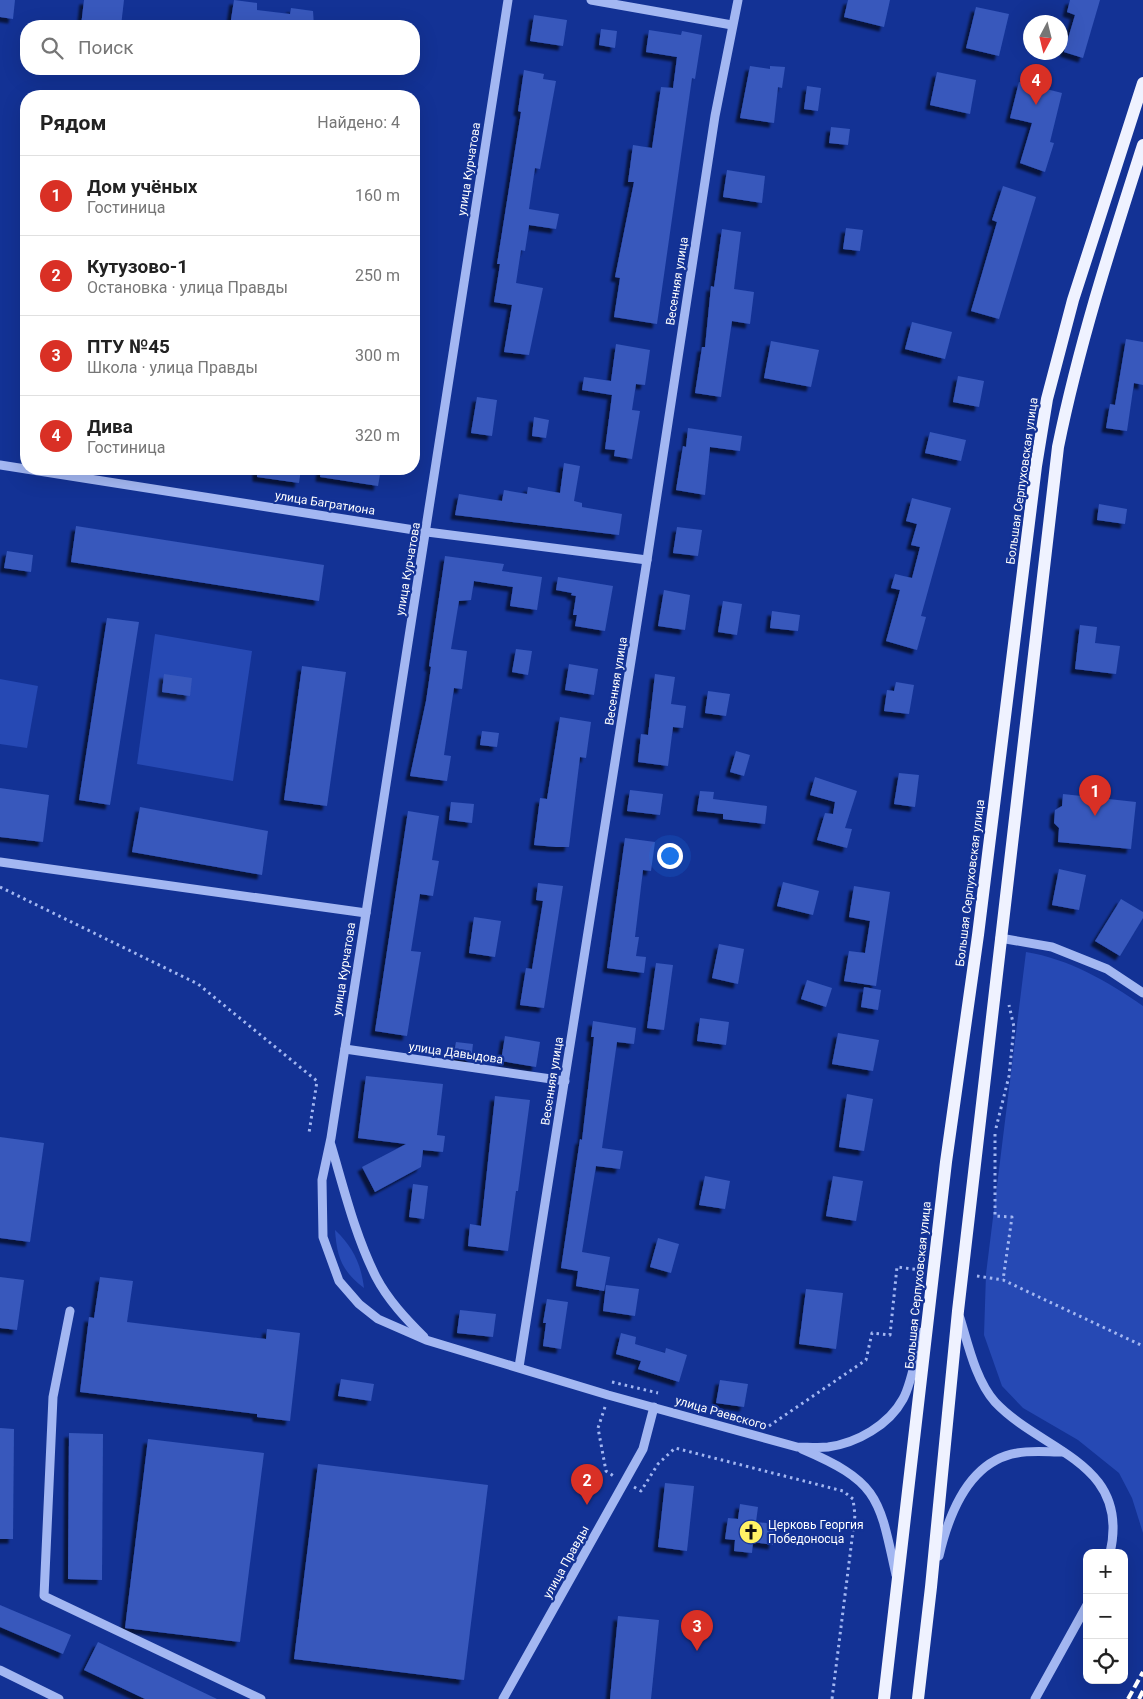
<!DOCTYPE html>
<html lang="ru">
<head>
<meta charset="utf-8">
<style>
  :root { --surface:#fff; --page:#f2f2f2; --text:#222; --muted:#767676; --line:#e0e0e0; --accent:#d93025 }
  body { margin:0; font-family:Roboto,sans-serif; background:var(--page); color:var(--text) }
  .controls { position:absolute; right:15px; bottom:15px; display:grid; overflow:hidden; border-radius:10px; box-shadow:0 5px 20px #0002 }
  .controls button { width:45px; height:45px; display:grid; place-items:center; padding:0; border:0; border-bottom:1px solid var(--line); background:var(--surface); color:var(--text); font:25px sans-serif }
  .compass { position:absolute; left:1023px; top:15px; width:45px; height:45px; border-radius:50%; background:var(--surface); box-shadow:0 5px 20px #0002; rotate:187deg }
  .you { position:absolute; left:669px; top:855px; width:18px; height:18px; margin:-12px; border:4px solid #fff; border-radius:50%; background:#1a73e8; box-shadow:0 0 0 8px #1a73e833 }
  .badge { display:grid; place-items:center; width:32px; height:32px; border-radius:50%; background:var(--accent); color:#fff; font-size:16px; font-weight:700 }
  .pin { position:absolute; translate:-50% -41px; filter:drop-shadow(0 1px 2px #0008) }
  .pin::after { content:''; position:absolute; top:26px; width:18px; height:15px; background:inherit; clip-path:polygon(0 0,100% 0,50% 100%) }
  .list { margin:0; padding:0; list-style:none }
  h2 { display:flex; justify-content:space-between; align-items:center; height:65px; margin:0; padding:0 20px; font-size:21px }
  h2 small { font-size:16px; font-weight:400; color:var(--muted) }
  .list li { display:grid; grid-template-columns:32px 1fr auto; gap:15px; align-items:center; box-sizing:border-box; height:80px; padding:0 20px; border-top:1px solid var(--line) }
  .list b { display:block; font-size:19px; white-space:nowrap }
  .list p { margin:0; font-size:16px; white-space:nowrap; color:var(--muted) }
  .list em { font-size:16px; font-style:normal; color:var(--muted) }
  .icon { flex:none; width:28px; height:28px; fill:none; stroke:currentColor; stroke-width:2; stroke-linecap:round; stroke-linejoin:round }
  .map { position:relative; flex:none; width:1143px; height:1699px; overflow:hidden }
  .search { position:absolute; background:var(--surface); box-shadow:0 5px 20px #0002; left:20px; top:20px; width:400px; height:55px; display:flex; align-items:center; gap:12px; box-sizing:border-box; padding:0 18px; border-radius:20px; color:var(--muted); font-size:19px }
  .panel { position:absolute; background:var(--surface); box-shadow:0 5px 20px #0002; left:20px; top:90px; width:400px; height:385px; border-radius:20px }
  .map>svg:first-child { display:block }
</style>
</head>
<body>
<div class="map">
<svg width="1143" height="1699" viewBox="0 0 1143 1699">
  <defs>
    <filter id="shadow"><feDropShadow dx="-4.5" dy="4.5" stdDeviation="1" flood-color="#0009"/></filter>
  </defs>
  <rect width="100%" height="100%" fill="#133295"/>
  <!-- green -->
  <g fill="#2649b4">
    <path d="M155,634L252,651L233,781L137,764Z"/>
    <path d="M0,679L38,686L27,748L0,744Z"/>
    <path d="M1026,952C1069,959 1107,981 1143,1006V1533L1132,1498L1119,1473L1078,1440L1023,1408L1002,1386L984,1335L986,1274Z"/>
    <path d="M335,1230C353,1247 361,1264 364,1288C342,1271 337,1258 335,1230Z"/>
  </g>
  <!-- building -->
  <g fill="#3758bc" filter="url(#shadow)">
    <path d="M0,0H15L13,19L0,17Z"/>
    <path d="M84,0H124L121,26H81Z"/>
    <path d="M234,0L257,3V10L290,14L291,8L313,11L314,26H230Z"/>
    <path d="M848,0H890L884,27L844,17Z"/>
    <path d="M1070,0H1100L1083,58L1064,52L1075,15L1067,12Z"/>
    <path d="M976,7L1009,14L999,56L966,48Z"/>
    <path d="M534,15L567,20L563,46L530,41Z"/>
    <path d="M601,29L617,31L615,48L599,45Z"/>
    <path d="M649,30L681,35L682,31L702,35L695,79L692,78L657,324L614,317L620,278L615,277L634,182H628L633,145L652,148L661,87L673,88L677,57L646,52Z"/>
    <path d="M750,66L770,69V66L785,67L782,88L778,87L774,123L740,118Z"/>
    <path d="M524,70L544,74L543,79L556,81L540,169L535,168L529,209L559,214L556,229L529,225L525,251L521,250L516,283L543,288L529,355L504,352L512,305L494,302L500,264H497L521,112L518,111Z"/>
    <path d="M937,72L976,80L970,114L930,105Z"/>
    <path d="M1019,82L1062,93L1050,142L1054,143L1045,172L1020,163L1032,123L1010,118Z"/>
    <path d="M807,86L821,88L818,111L804,109Z"/>
    <path d="M831,127L850,129L848,145L829,143Z"/>
    <path d="M727,170L765,176L762,203L723,197Z"/>
    <path d="M1003,186L1036,197L999,319L971,311L997,222L992,220Z"/>
    <path d="M846,228L863,230L860,251L843,249Z"/>
    <path d="M722,229L741,232L734,289L754,292L750,324L732,321L721,397L695,393L702,347H705L711,286L714,287Z"/>
    <path d="M912,322L952,332L945,359L905,349Z"/>
    <path d="M1126,339L1143,342V385L1134,383L1127,431L1106,428L1110,404L1115,405Z"/>
    <path d="M771,341L819,350L811,387L764,378Z"/>
    <path d="M616,344L650,350L645,385L636,384L632,410L640,411L632,459L614,456L615,450L605,449L612,395L582,390L584,377L611,381Z"/>
    <path d="M958,376L984,381L979,407L953,402Z"/>
    <path d="M477,397L497,400L492,436L471,433Z"/>
    <path d="M534,417L549,420L546,438L532,436Z"/>
    <path d="M688,428L742,436L740,451L710,447L705,495L676,490L683,446L686,447Z"/>
    <path d="M930,432L966,440L961,461L925,453Z"/>
    <path d="M564,463L580,466L574,501L582,503V507L622,514L619,535L455,515L459,494L502,501L504,490L527,494L528,487L560,493Z"/>
    <path d="M257,469H301L299,483L257,477Z"/>
    <path d="M321,469H381L378,486L320,477Z"/>
    <path d="M912,498L951,508L921,616L926,617L917,650L886,641L900,590L891,588L895,574L912,578L920,547L911,545L917,524L906,521Z"/>
    <path d="M1099,504L1127,509L1125,524L1097,520Z"/>
    <path d="M76,526L324,565L319,601L71,562Z"/>
    <path d="M677,527L702,530L698,556L673,553Z"/>
    <path d="M7,551L33,555L31,572L4,568Z"/>
    <path d="M445,556L504,564L502,571L542,577L537,610L510,606L513,587L474,581L471,600L459,601L451,649L467,651L462,689L454,688L444,755L451,756L447,781L410,776L426,701L431,667L429,666Z"/>
    <path d="M558,577L613,586L605,631L575,626L577,615H573L576,596L571,595L572,593L556,590Z"/>
    <path d="M664,590L690,595L685,630L658,626Z"/>
    <path d="M723,601L742,604L737,635L718,632Z"/>
    <path d="M772,611L800,615L798,631L770,628Z"/>
    <path d="M107,618L139,622L110,805L79,800Z"/>
    <path d="M1080,625L1097,627L1095,643L1120,646L1116,674L1075,669Z"/>
    <path d="M516,649L532,651L528,675L512,672Z"/>
    <path d="M569,664L598,669L594,695L565,690Z"/>
    <path d="M302,666L346,672L327,806L284,800Z"/>
    <path d="M164,674L192,678L190,696L162,692Z"/>
    <path d="M655,674L675,677L671,704L686,706L683,728L673,727L668,766L638,762L641,734L648,735Z"/>
    <path d="M896,682L914,685L909,714L884,711L887,690L894,691Z"/>
    <path d="M708,691L730,694L726,716L705,713Z"/>
    <path d="M560,717L591,722L586,758L580,757L569,847H556L534,845L540,798L547,799Z"/>
    <path d="M482,731L499,733L497,747L480,745Z"/>
    <path d="M736,751L750,755L744,776L730,772Z"/>
    <path d="M899,773L919,775L915,807L894,804Z"/>
    <path d="M815,777L857,791L845,828L852,829L847,848L817,840L825,813L833,814L835,802L810,795Z"/>
    <path d="M0,788L49,795L43,842L0,837Z"/>
    <path d="M630,790L663,794L660,815L627,811Z"/>
    <path d="M700,791L714,792L713,799L767,806L765,824L723,819V814L697,811Z"/>
    <path d="M1063,794L1136,802L1131,849L1058,842L1059,828L1054,823L1055,810L1062,806Z"/>
    <path d="M451,802L474,804L472,823L449,820Z"/>
    <path d="M140,807L268,831L262,875L132,852Z"/>
    <path d="M408,811L439,816L432,860L439,861L433,896L420,894L411,951L421,952L407,1036L375,1031Z"/>
    <path d="M625,838L655,842L651,871L643,870L635,937H639L636,956L646,957L644,973L607,968Z"/>
    <path d="M1059,869L1086,875L1079,910L1052,905Z"/>
    <path d="M783,882L819,891L813,915L777,906Z"/>
    <path d="M538,883L563,886L544,1008L520,1005L526,968L532,969L543,901L536,900Z"/>
    <path d="M854,886L890,892L876,986L844,981L849,951L865,953L870,921L849,917Z"/>
    <path d="M1121,899L1143,912V918L1120,956L1095,941Z"/>
    <path d="M474,917L501,921L495,957L469,953Z"/>
    <path d="M719,944L744,949L738,984L712,978Z"/>
    <path d="M656,963L673,965L664,1030L647,1028Z"/>
    <path d="M807,980L832,988L826,1007L801,999Z"/>
    <path d="M864,987L881,990L878,1010L861,1007Z"/>
    <path d="M700,1018L729,1022L726,1045L697,1041Z"/>
    <path d="M593,1021L636,1028L634,1044L617,1042L602,1148L623,1151L620,1169L596,1166L582,1252L610,1257L604,1291L576,1286L578,1271L561,1268L580,1139L582,1140L594,1037H591Z"/>
    <path d="M838,1033L879,1040L873,1071L832,1064Z"/>
    <path d="M505,1036L540,1042L536,1067L501,1061Z"/>
    <path d="M456,1042L473,1044L471,1061L453,1058Z"/>
    <path d="M366,1076L443,1084L437,1135L445,1136L443,1152L423,1150L421,1167L375,1192L362,1167L406,1144L358,1138Z"/>
    <path d="M847,1094L873,1099L864,1151L839,1147Z"/>
    <path d="M495,1096L530,1100L518,1191H516L508,1251L468,1246L470,1224L481,1226Z"/>
    <path d="M0,1137L44,1143L30,1242L0,1238Z"/>
    <path d="M705,1176L730,1181L725,1209L699,1205Z"/>
    <path d="M833,1176L863,1181L856,1221L826,1216Z"/>
    <path d="M413,1184L428,1186L424,1219L409,1217Z"/>
    <path d="M658,1238L679,1244L671,1273L650,1267Z"/>
    <path d="M0,1277L24,1280L17,1330L0,1328Z"/>
    <path d="M100,1277L133,1281L127,1322L266,1339L267,1329L300,1333L290,1421L257,1417V1414L80,1392L89,1317L94,1318Z"/>
    <path d="M606,1285L639,1289L635,1316L603,1311Z"/>
    <path d="M806,1289L843,1293L836,1349L799,1344Z"/>
    <path d="M547,1299L568,1302L561,1349L543,1346L546,1323H543Z"/>
    <path d="M460,1310L496,1314L493,1337L457,1333Z"/>
    <path d="M621,1333L636,1337L635,1344L665,1353L666,1348L687,1355L679,1382L638,1369L641,1361L616,1354Z"/>
    <path d="M341,1379L374,1384L371,1401L338,1396Z"/>
    <path d="M720,1380L748,1384L744,1407L716,1403Z"/>
    <path d="M0,1428L14,1429L13,1539H0Z"/>
    <path d="M69,1433L103,1434L102,1580L68,1579Z"/>
    <path d="M148,1439L264,1453L240,1642L125,1628Z"/>
    <path d="M318,1464L488,1485L464,1680L294,1659Z"/>
    <path d="M665,1483L694,1486L687,1551L658,1547Z"/>
    <path d="M740,1504L758,1507L756,1522L776,1524L773,1545L753,1542L752,1553L734,1551L735,1540L725,1539L728,1518L738,1519Z"/>
    <path d="M0,1605L71,1635L63,1654L0,1627Z"/>
    <path d="M618,1616L659,1620L651,1699H610Z"/>
    <path d="M98,1642L217,1699H145L84,1670Z"/>
  </g>
  <g fill="none" stroke-linecap="round" stroke-linejoin="round">
    <!-- path -->
    <g stroke="#a3b7f2" stroke-width="3" stroke-dasharray="2.5 4" stroke-linecap="butt">
      <path d="M0,887L198,984L317,1081L309,1133"/>
      <path d="M996,1128L1009,1076L1014,1027L1009,1005"/>
      <path d="M995,1134V1216L1012,1217L1003,1280"/>
      <path d="M977,1276L1003,1280L1143,1346"/>
      <path d="M612,1382L658,1393"/>
      <path d="M605,1407L598,1428L606,1471L615,1477"/>
      <path d="M769,1426L866,1360L872,1333L890,1335L897,1267L921,1270"/>
      <path d="M634,1487L641,1491L658,1464L675,1448L843,1491L853,1499L855,1515L832,1699"/>
    </g>
    <!-- minor -->
    <g stroke="#a3b7f2" stroke-width="9">
      <path d="M508,0C450,380 390,759 331,1138L322,1180L323,1237L339,1281L359,1304L378,1319L426,1340L608,1395L797,1447C807,1447 818,1448 828,1447C857,1443 889,1425 903,1399C912,1383 917,1350 922,1332"/>
      <path d="M591,0L732,25"/>
      <path d="M0,465L427,532L647,560"/>
      <path d="M0,862L366,913"/>
      <path d="M1000,938L1052,947L1107,969L1143,993"/>
      <path d="M345,1049L565,1081"/>
      <path d="M331,1145C344,1189 355,1235 376,1277C388,1300 406,1319 424,1337"/>
      <path d="M70,1311L53,1397L44,1596L261,1699"/>
      <path d="M960,1318C968,1344 976,1381 995,1402C1042,1452 1131,1462 1110,1553"/>
      <path d="M519,1367L647,560L715,116L738,0"/>
      <path d="M802,1449C879,1482 879,1497 896,1575"/>
      <path d="M939,1556C949,1513 969,1461 1017,1453C1032,1450 1048,1452 1063,1452"/>
      <path d="M0,1670L59,1699"/>
      <path d="M503,1699L643,1449L654,1407"/>
      <path d="M1035,1699L1087,1605"/>
    </g>
    <!-- major -->
    <g stroke="#eff2ff" stroke-width="12">
      <path d="M884,1699L946,1162L978,935L1036,466L1047,399L1073,300L1143,83"/>
      <path d="M918,1699L931,1587L958,1311L1058,447C1079,344 1111,245 1143,145"/>
    </g>
    <!-- rail -->
    <g stroke="#fff" stroke-width="4" stroke-dasharray="9 4" stroke-linecap="butt">
      <path d="M1128,1699L1143,1672"/>
      <path d="M1139,1699L1143,1691"/>
    </g>
  </g>
  <!-- icons -->
  <defs>
    <g id="church-disc" transform="scale(1.25)"><circle r="9.5" fill="#fff265" stroke="#133295"/><path d="M-1.2-6h2.4v3.5h3.3v2.4h-3.3V6h-2.4V-.1h-3.3v-2.4h3.3Z" fill="#111"/></g>
  </defs>
  <g fill-rule="evenodd">
    <use href="#church-disc" x="751" y="1532"/>
  </g>
  <g text-anchor="middle" stroke-width="4.5" stroke-linejoin="round" paint-order="stroke">
    <!-- street labels -->
    <g font-size="12" fill="#fff" stroke="#133295">
      <text transform="translate(469 169) rotate(-81)" y="4">улица Курчатова</text>
      <text transform="translate(677 281) rotate(-81)" y="4">Весенняя улица</text>
      <text transform="translate(1022 481) rotate(-82)" y="4">Большая Серпуховская улица</text>
      <text transform="translate(325 503) rotate(9)" y="4">улица Багратиона</text>
      <text transform="translate(408 569) rotate(-80)" y="4">улица Курчатова</text>
      <text transform="translate(616 681) rotate(-81)" y="4">Весенняя улица</text>
      <text transform="translate(970 883) rotate(-83)" y="4">Большая Серпуховская улица</text>
      <text transform="translate(344 969) rotate(-81)" y="4">улица Курчатова</text>
      <text transform="translate(456 1053) rotate(8)" y="4">улица Давыдова</text>
      <text transform="translate(552 1081) rotate(-81)" y="4">Весенняя улица</text>
      <text transform="translate(918 1285) rotate(-84)" y="4">Большая Серпуховская улица</text>
      <text transform="translate(721 1413) rotate(16)" y="4">улица Раевского</text>
      <text transform="translate(566 1562) rotate(-61)" y="4">улица Правды</text>
    </g>
    <!-- poi labels -->
    <g font-size="12" fill="#fff" stroke="#133295" text-anchor="start">
      <text x="768" y="1529">Церковь Георгия<tspan x="768" dy="14">Победоносца</tspan></text>
    </g>
  </g>
</svg>
<div class="controls">
<button>+</button>
<button>−</button>
<button><svg class="icon" aria-label="locate" viewBox="0 0 24 24"><circle cx="12" cy="12" r="6"/><path d="M12 2v4M12 18v4M2 12h4M18 12h4"/></svg></button>
</div>
<svg class="compass" viewBox="-18 -18 36 36"><path d="M0-13l5 13h-10z" fill="#e53935"/><path d="M0 13l5-13h-10z" fill="#767676"/></svg>
<div class="you"></div>
<div class="pin badge" style="left:1095px;top:816px">1</div>
<div class="pin badge" style="left:587px;top:1505px">2</div>
<div class="pin badge" style="left:697px;top:1651px">3</div>
<div class="pin badge" style="left:1036px;top:105px">4</div>
<div class="search"><svg class="icon" aria-label="search" viewBox="0 0 24 24"><circle cx="10" cy="10" r="6"/><path d="M15 15l6 6"/></svg>Поиск</div>
<section class="panel">
<h2>Рядом<small>Найдено: 4</small></h2>
<ul class="list">
<li><span class="badge">1</span><div><b>Дом учёных</b><p>Гостиница</p></div><em>160 m</em></li>
<li><span class="badge">2</span><div><b>Кутузово-1</b><p>Остановка · улица Правды</p></div><em>250 m</em></li>
<li><span class="badge">3</span><div><b>ПТУ №45</b><p>Школа · улица Правды</p></div><em>300 m</em></li>
<li><span class="badge">4</span><div><b>Дива</b><p>Гостиница</p></div><em>320 m</em></li>
</ul>
</section>
</div>
</body>
</html>
